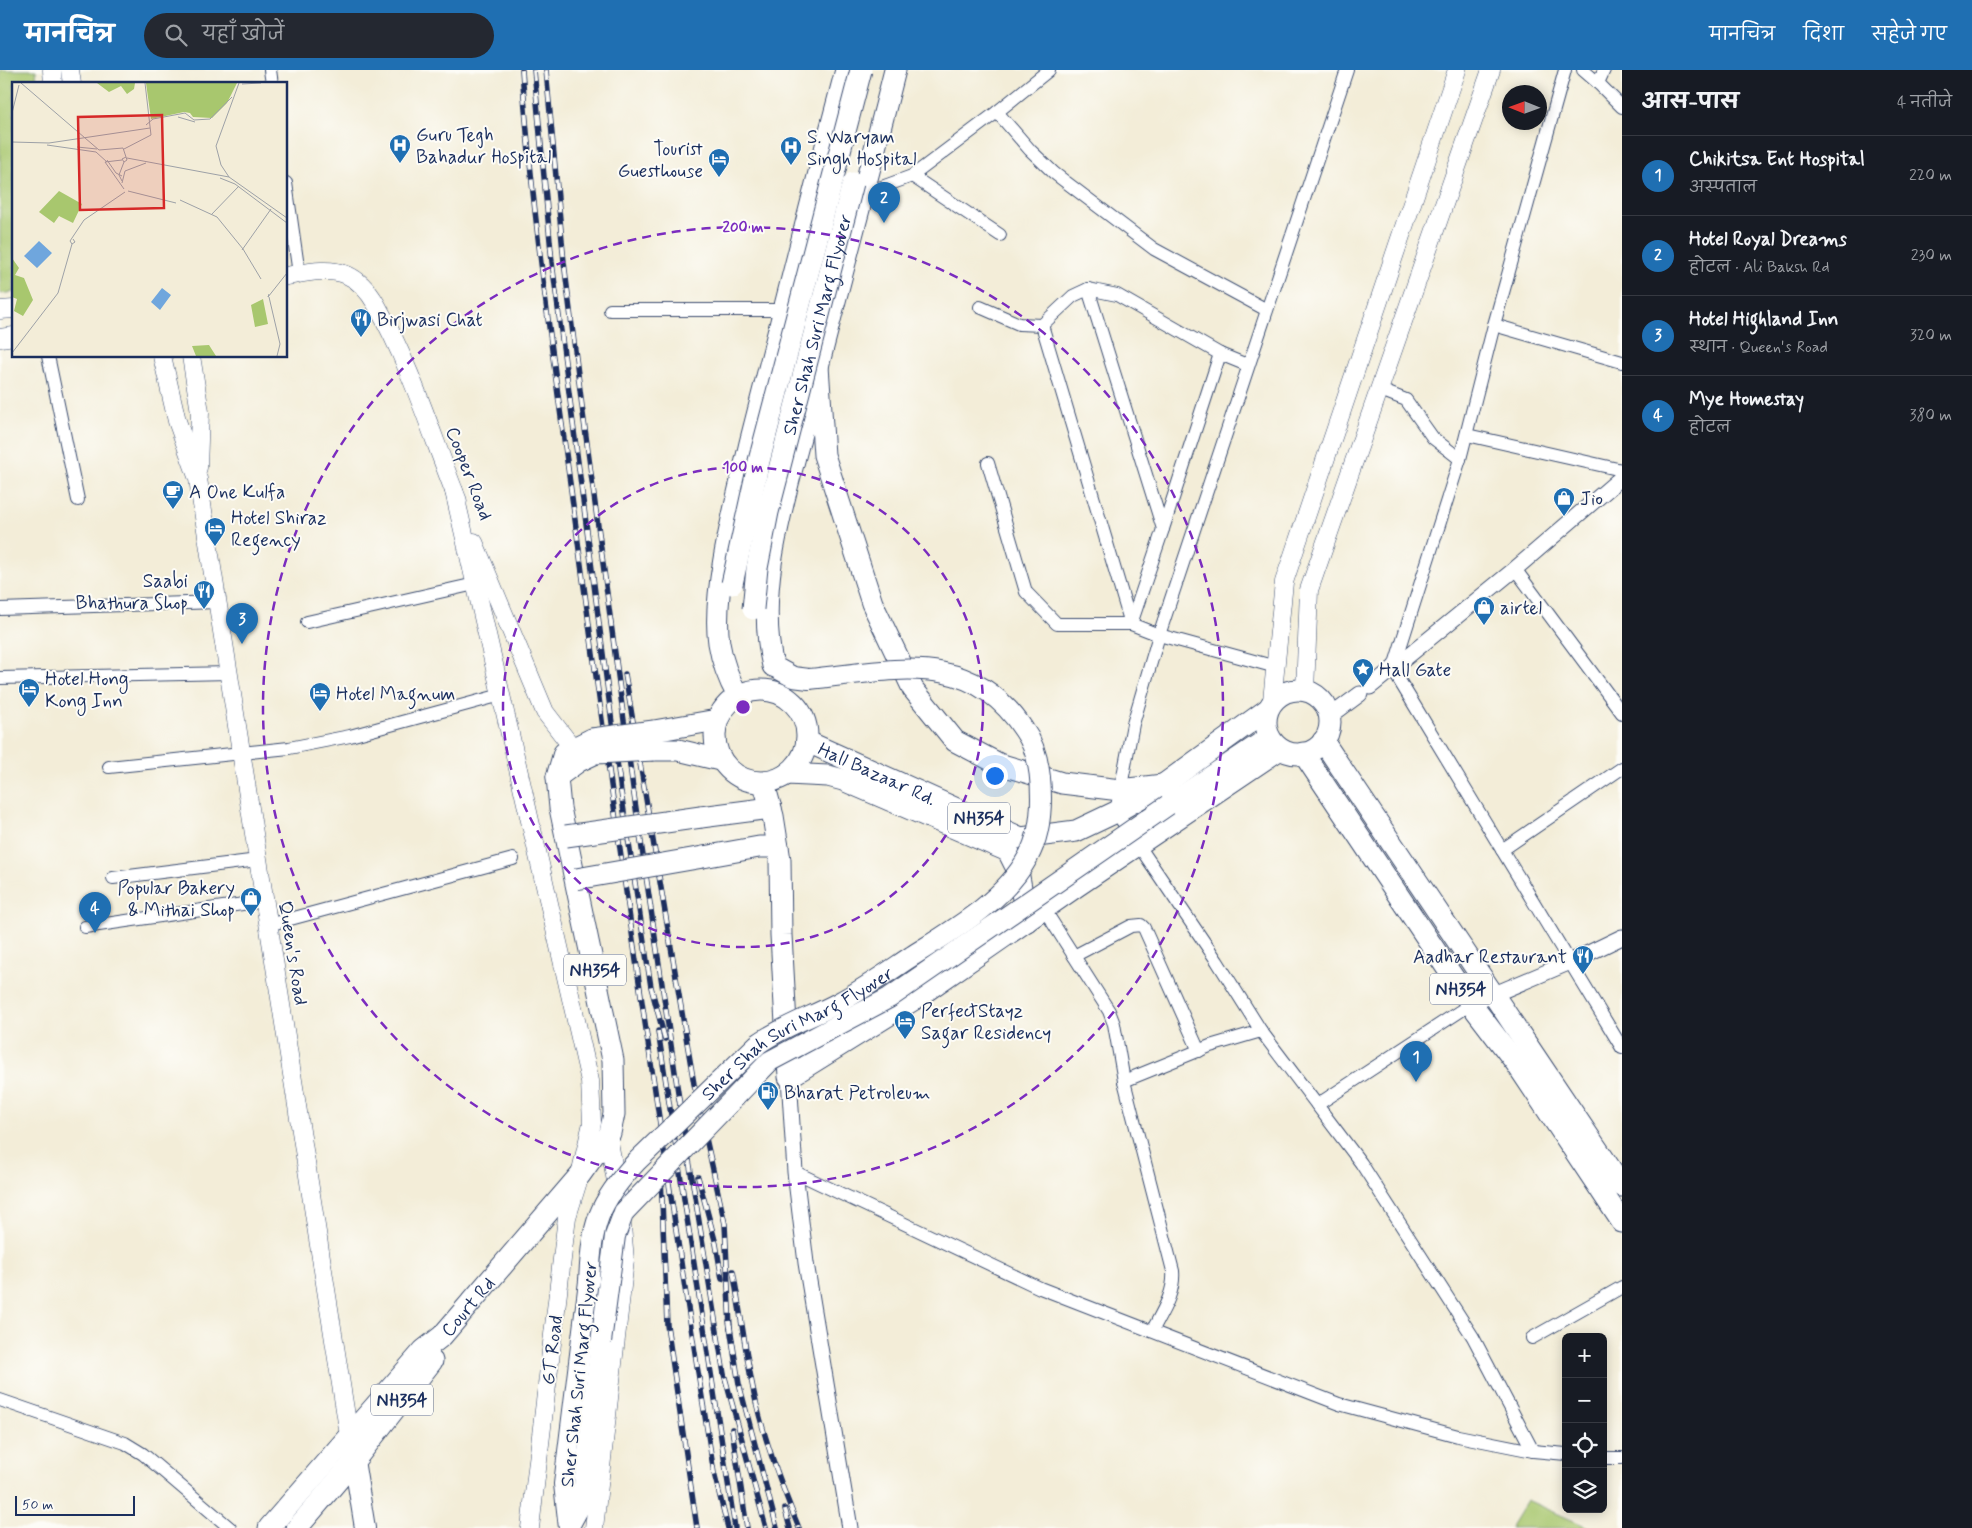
<!DOCTYPE html>
<html lang="hi">
<head>
<meta charset="utf-8">
<style>
  :root { --surface:#171b24; --page:#242831; --text:#f1f3f6; --muted:#9ea1a6; --line:#363941; --accent:#1f6fb2 }
  body { margin:0; font-family:Mynerve,"Playpen Sans Deva",sans-serif; background:var(--page); color:var(--text) }
  .controls { position:absolute; right:15px; bottom:15px; display:grid; overflow:hidden; border-radius:8px; box-shadow:0 2px 12px #0003 }
  .controls button { width:45px; height:45px; display:grid; place-items:center; padding:0; border:0; border-bottom:1px solid var(--line); background:var(--surface); color:var(--text); font:25px sans-serif }
  .compass { position:absolute; left:1502px; top:15px; width:45px; height:45px; border-radius:50%; background:var(--surface); box-shadow:0 2px 12px #0003; rotate:271deg }
  .scale { position:absolute; left:15px; bottom:12px; width:120px; box-sizing:border-box; padding-left:5px; border:2px solid #1b2f5e; border-top:0; font-size:14px; line-height:18px; white-space:nowrap; color:#1b2f5e; -webkit-text-stroke:4px #fdfcf7; paint-order:stroke }
  .you { position:absolute; left:994px; top:705px; width:18px; height:18px; margin:-12px; border:4px solid #fff; border-radius:50%; background:#1a73e8; box-shadow:0 0 0 8px #1a73e833 }
  .badge { display:grid; place-items:center; width:32px; height:32px; border-radius:50%; background:var(--accent); color:#fff; font-size:16px; font-weight:700 }
  .pin { position:absolute; translate:-50% -41px; filter:drop-shadow(0 1px 2px #0008) }
  .pin::after { content:''; position:absolute; top:26px; width:18px; height:15px; background:inherit; clip-path:polygon(0 0,100% 0,50% 100%) }
  .list { margin:0; padding:0; list-style:none }
  h2 { display:flex; justify-content:space-between; align-items:center; height:65px; margin:0; padding:0 20px; font-size:21px }
  h2 small { font-size:16px; font-weight:400; color:var(--muted) }
  .list li { display:grid; grid-template-columns:32px 1fr auto; gap:15px; align-items:center; box-sizing:border-box; height:80px; padding:0 20px; border-top:1px solid var(--line) }
  .list b { display:block; font-size:19px; white-space:nowrap }
  .list p { margin:0; font-size:16px; white-space:nowrap; color:var(--muted) }
  .list em { font-size:16px; font-style:normal; color:var(--muted) }
  .icon { flex:none; width:28px; height:28px; fill:none; stroke:currentColor; stroke-width:2; stroke-linecap:round; stroke-linejoin:round }
  .map { position:relative; flex:none; width:1622px; height:1458px; overflow:hidden }
  header { display:flex; align-items:center; gap:30px; box-sizing:border-box; height:70px; padding:0 25px; background:var(--accent); color:#fff }
  header strong { font-size:24px }
  nav { display:flex; gap:28px; margin-inline-start:auto; font-size:18px }
  .search { width:350px; height:45px; background:var(--page); display:flex; align-items:center; gap:12px; box-sizing:border-box; padding:0 18px; border-radius:28px; color:var(--muted); font-size:19px }
  main { display:flex }
  aside { flex:1; background:var(--surface) }
  .map>svg:first-child { display:block }
</style>
</head>
<body>
<header>
<strong>मानचित्र</strong>
<div class="search"><svg class="icon" aria-label="search" viewBox="0 0 24 24"><circle cx="10" cy="10" r="6"/><path d="M15 15l6 6"/></svg>यहाँ खोजें</div>
<nav><a>मानचित्र</a><a>दिशा</a><a>सहेजे गए</a></nav>
</header>
<main>
<div class="map">
<svg width="1622" height="1458" viewBox="0 0 1622 1458">
  <rect width="100%" height="100%" fill="#fdfcf7"/>
  <filter id="ink" filterUnits="userSpaceOnUse"><feTurbulence type="fractalNoise" baseFrequency=".02" numOctaves="2"/><feDisplacementMap in="SourceGraphic" scale="10" xChannelSelector="R" yChannelSelector="G"/><feConvolveMatrix kernelMatrix="1 2 1 2 8 2 1 2 1" color-interpolation-filters="sRGB"/></filter>
  <filter id="wash" filterUnits="userSpaceOnUse"><feTurbulence type="fractalNoise" baseFrequency=".0096" numOctaves="4" result="noise"/><feDisplacementMap in="SourceGraphic" scale="20" xChannelSelector="R" yChannelSelector="G"/><feGaussianBlur stdDeviation="1.12" result="paint"/><feColorMatrix in="noise" values="0 0 0 0 0 0 0 0 0 0 0 0 0 0 0 0 0 1.4 0 .05"/><feComposite in="paint" operator="in"/></filter>
  <g filter="url(#wash)">
    <rect width="100%" height="100%" fill="#f3edd8"/>
    <!-- green -->
    <g fill="#a8c76e" stroke="#627b66">
      <path d="M0,0H36L37,14H14V222L0,224Z"/>
      <path d="M1527,1430L1590,1458H1510Z"/>
    </g>
  </g>
  <g filter="url(#ink)">
    <g fill="none" stroke-linecap="round" stroke-linejoin="round">
      <!-- minor casing -->
      <g stroke="#3b4c70" stroke-width="14">
        <g id="minor">
          <path d="M270,0L272,14"/>
          <path d="M1347,0L1159,565L1133,654L1116,742L1217,891L1261,961L1361,1093L1473,1267L1533,1381"/>
          <path d="M1565,0L1494,255L1460,389L1393,600L1622,978"/>
          <path d="M1583,0L1598,13"/>
          <path d="M1604,0L1598,13L1622,37"/>
          <path d="M997,42L1030,80L1054,103L1154,179L1265,239"/>
          <path d="M912,106L1000,165"/>
          <path d="M286,113L299,204"/>
          <path d="M860,125L912,106L997,42L1049,0"/>
          <path d="M1088,219L1117,225L1220,284L1247,295"/>
          <path d="M980,237L1019,254L1042,255L1131,554L1159,565L1276,597"/>
          <path d="M610,240H783"/>
          <path d="M1494,255L1622,292"/>
          <path d="M48,286L78,430"/>
          <path d="M1378,319L1406,330L1433,368L1460,389"/>
          <path d="M1467,365L1622,400"/>
          <path d="M988,393L1026,522L1057,554H1131L1163,459L1088,219L1073,226L1042,255"/>
          <path d="M1163,459L1220,284"/>
          <path d="M1515,499L1622,643"/>
          <path d="M0,539L218,532"/>
          <path d="M307,552L475,514"/>
          <path d="M0,608L230,603"/>
          <path d="M109,697L289,678L350,666L501,625"/>
          <path d="M1502,780L1622,698"/>
          <path d="M113,808L258,790"/>
          <path d="M1044,839L1109,941L1114,954L1124,1011L1173,1201C1175,1223 1162,1242 1152,1261"/>
          <path d="M268,855L513,789"/>
          <path d="M85,857L264,831"/>
          <path d="M1074,886L1131,856L1141,855L1144,858L1199,981"/>
          <path d="M1124,1011L1210,976L1261,961"/>
          <path d="M1317,1035L1471,934"/>
          <path d="M795,1102L1040,1218L1339,1334L1458,1366L1533,1381L1566,1384"/>
          <path d="M1532,1268L1622,1217"/>
          <path d="M0,1330L125,1373L143,1384L230,1458"/>
          <path d="M1603,1388H1622"/>
        </g>
      </g>
      <!-- tertiary casing -->
      <g stroke="#3b4c70" stroke-width="17">
        <g id="tertiary">
          <path d="M1370,617L1515,499L1622,407"/>
          <path d="M1329,647L1360,624"/>
          <path d="M1471,934L1568,893L1622,867"/>
          <path d="M789,1007L795,1102L806,1193L850,1458"/>
        </g>
      </g>
      <!-- secondary casing -->
      <g stroke="#3b4c70" stroke-width="19">
        <g id="secondary">
          <path d="M52,0L53,14"/>
          <path d="M70,0L72,14"/>
          <path d="M286,206C305,203 328,197 347,205C359,210 369,222 376,234C411,296 432,366 458,431"/>
          <path d="M0,240L14,239"/>
          <path d="M0,268L14,266"/>
          <path d="M162,286L177,351L198,409L349,1365"/>
          <path d="M191,286L200,342L198,398"/>
          <path d="M454,421L590,1011L592,1053L580,1105L567,1147L530,1458"/>
          <path d="M474,472L545,642L572,677"/>
          <path d="M1305,621L1309,520L1491,0"/>
          <path d="M1272,631L1284,512L1457,0"/>
          <path d="M594,1458L625,1190L620,1134L608,1066"/>
        </g>
      </g>
      <!-- primary casing -->
      <g stroke="#3b4c70" stroke-width="22">
        <g id="primary">
          <path d="M773,596L793,607L809,609"/>
          <path d="M1168,735L1269,667"/>
          <path d="M352,1378L365,1458"/>
          <path d="M569,1456L582,1432L601,1272"/>
          <path d="M569,1458L564,1414L589,1211"/>
        </g>
      </g>
      <!-- trunk casing -->
      <g stroke="#3b4c70" stroke-width="23">
        <g id="trunk">
          <path d="M818,296L824,385L872,533L913,619L955,671L999,694L1062,713L1120,720L1163,715"/>
          <path d="M773,596C754,517 786,425 805,348C834,231 866,116 895,0"/>
          <circle cx="761" cy="666" r="46"/>
          <circle cx="1298" cy="652" r="32"/>
          <path d="M738,626C729,610 722,592 719,573C711,520 738,426 750,373C781,248 813,124 846,0"/>
          <path d="M654,661L717,650"/>
          <path d="M1323,671L1622,1116"/>
          <path id="s1" d="M808,672L1021,768L1076,761L1116,742L1163,715L1268,639"/>
          <path d="M654,680H678L720,690"/>
          <path d="M1303,683L1471,934L1516,993L1622,1152"/>
          <path d="M787,704L828,706L843,710L1008,781L1018,801L1027,851"/>
          <path d="M557,707L579,691L596,683"/>
          <path d="M764,714L773,746L780,790L781,865L789,1007L913,930L1077,816L1280,679"/>
          <path d="M701,747L771,738"/>
          <path d="M703,787L759,777H778"/>
          <path id="s2" d="M269,1458L424,1280L442,1266L580,1105L610,1063L614,1044L613,990L560,738L557,707L564,683L592,669"/>
          <path d="M297,1458L355,1390L432,1291"/>
        </g>
      </g>
      <!-- minor -->
      <use href="#minor" stroke="#fff" stroke-width="12"/>
      <!-- tertiary -->
      <use href="#tertiary" stroke="#fff" stroke-width="15"/>
      <!-- secondary -->
      <use href="#secondary" stroke="#fff" stroke-width="18"/>
      <!-- primary -->
      <use href="#primary" stroke="#fff" stroke-width="20"/>
      <!-- trunk -->
      <use href="#trunk" stroke="#fff" stroke-width="21"/>
      <!-- rail casing -->
      <g stroke="#1b2f5e" stroke-width="5.5">
        <g id="rail">
          <path d="M522,0C534,168 560,335 582,502C622,803 666,1103 714,1403L728,1458"/>
          <path d="M534,0L552,192L621,722L651,917L665,969"/>
          <path d="M546,0L564,192L582,336L633,718L679,1029L724,1304L766,1458"/>
          <path d="M625,604L694,1014L725,1154L730,1258"/>
          <path d="M658,961L735,1458"/>
          <path d="M661,1105L667,1255L697,1458"/>
          <path d="M698,1107L716,1174L722,1209"/>
          <path d="M733,1201C741,1244 746,1289 756,1332C766,1375 782,1417 799,1458"/>
          <path d="M729,1251L739,1314L777,1458"/>
          <path d="M732,1359L747,1458"/>
          <path d="M785,1439L790,1458"/>
        </g>
      </g>
      <!-- rail -->
      <use href="#rail" stroke="#fdfcf7" stroke-width="4" stroke-dasharray="11" stroke-linecap="butt"/>
      <!-- primary-bridge casing -->
      <g stroke="#3b4c70" stroke-width="22" stroke-linecap="butt">
        <g id="primary-bridge">
          <path id="s3" d="M589,1211C592,1154 597,1134 637,1091L758,974C783,956 812,947 838,933C864,919 888,902 912,886C953,860 1004,831 1028,787C1038,769 1041,748 1041,728C1041,705 1038,679 1024,660C970,577 892,601 809,609"/>
          <path d="M601,1272L615,1166L624,1142L770,991L889,928L1168,735"/>
        </g>
      </g>
      <!-- trunk-bridge casing -->
      <g stroke="#3b4c70" stroke-width="23" stroke-linecap="butt">
        <g id="trunk-bridge">
          <path d="M732,514L759,391L861,0"/>
          <path id="s4" d="M753,539L757,498L768,442L853,113"/>
          <path d="M592,669L654,661"/>
          <path d="M596,683L654,680"/>
          <path d="M566,766L701,747"/>
          <path d="M576,809L703,787"/>
        </g>
      </g>
      <!-- primary-bridge -->
      <use href="#primary-bridge" stroke="#fff" stroke-width="20"/>
      <!-- trunk-bridge -->
      <use href="#trunk-bridge" stroke="#fff" stroke-width="21"/>
    </g>
  </g>
  <!-- distance rings -->
  <g fill="none" stroke="#7b2cbf" stroke-width="2.5" stroke-dasharray="9 6">
    <circle cx="743" cy="637" r="240"/>
    <circle cx="743" cy="637" r="480"/>
  </g>
  <!-- icons -->
  <defs>
    <g id="hospital-pin" transform="scale(1.125)"><path d="M0 17L-7.5 6A9.5 9.5 0 1 1 7.5 6Z" fill="#1f6fb2" stroke="#fdfcf7"/><path d="M-5-5h3v3.5h4V-5h3V5h-3V1.5h-4V5h-3Z" fill="#fff"/></g>
    <g id="hotel-pin" transform="scale(1.125)"><path d="M0 17L-7.5 6A9.5 9.5 0 1 1 7.5 6Z" fill="#1f6fb2" stroke="#fdfcf7"/><path d="M-6-4.5h1.5V1H6V5H4.5V3h-9V5H-6ZM-4 0a1.8 1.8 0 1 1 3.6 0ZM.5 0V-2.5h3Q6-2.5 6 0Z" fill="#fff"/></g>
    <g id="restaurant-pin" transform="scale(1.125)"><path d="M0 17L-7.5 6A9.5 9.5 0 1 1 7.5 6Z" fill="#1f6fb2" stroke="#fdfcf7"/><path d="M-5-6h1v4h1v-4h1v4h1v-4h1v5L-1.5 .5V6h-2V.5L-5-1ZM5-6V6H3V1.5H1.5Q1.5-4 5-6Z" fill="#fff"/></g>
    <g id="cafe-pin" transform="scale(1.125)"><path d="M0 17L-7.5 6A9.5 9.5 0 1 1 7.5 6Z" fill="#1f6fb2" stroke="#fdfcf7"/><path d="M-5.5-4.5H6V0H3Q3 3.5 0 3.5H-2.5Q-5.5 3.5-5.5 0ZM3-3.2v2h1.7v-2ZM-6 4.5H4V6H-6Z" fill="#fff"/></g>
    <g id="shop-pin" transform="scale(1.125)"><path d="M0 17L-7.5 6A9.5 9.5 0 1 1 7.5 6Z" fill="#1f6fb2" stroke="#fdfcf7"/><path d="M-5-2.5h2.3a2.7 3.5 0 0 1 5.4 0H5L5.5 6h-11ZM-1.5-2.5h3a1.5 2.3 0 0 0-3 0Z" fill="#fff"/></g>
    <g id="sight-pin" transform="scale(1.125)"><path d="M0 17L-7.5 6A9.5 9.5 0 1 1 7.5 6Z" fill="#1f6fb2" stroke="#fdfcf7"/><path d="M0-6L1.8-2.2L6-1.7L2.9 1.2L3.7 5.4L0 3.3L-3.7 5.4L-2.9 1.2L-6-1.7L-1.8-2.2Z" fill="#fff"/></g>
    <g id="fuel-pin" transform="scale(1.125)"><path d="M0 17L-7.5 6A9.5 9.5 0 1 1 7.5 6Z" fill="#1f6fb2" stroke="#fdfcf7"/><path d="M-5.5-6h7V0h2V4h1.3V-2.5L3-4.5l.8-.8L6-3V5H2.5V1h-1V6h-7ZM-4.2-4.7v3.2H.2V-4.7Z" fill="#fff"/></g>
  </defs>
  <g fill-rule="evenodd">
    <use href="#hospital-pin" x="400" y="75"/>
    <use href="#hospital-pin" x="791" y="77"/>
    <use href="#hotel-pin" x="719" y="89"/>
    <use href="#restaurant-pin" x="361" y="249"/>
    <use href="#cafe-pin" x="173" y="421"/>
    <use href="#shop-pin" x="1564" y="428"/>
    <use href="#hotel-pin" x="215" y="458"/>
    <use href="#restaurant-pin" x="204" y="521"/>
    <use href="#shop-pin" x="1484" y="537"/>
    <use href="#sight-pin" x="1363" y="599"/>
    <use href="#hotel-pin" x="29" y="619"/>
    <use href="#hotel-pin" x="320" y="623"/>
    <use href="#shop-pin" x="251" y="828"/>
    <use href="#restaurant-pin" x="1583" y="886"/>
    <use href="#hotel-pin" x="905" y="951"/>
    <use href="#fuel-pin" x="768" y="1022"/>
  </g>
  <g text-anchor="middle" stroke-width="4" stroke-linejoin="round" paint-order="stroke">
    <!-- shield labels -->
    <g fill="#fdfcf7" stroke="#5f6c8c" stroke-width="1">
      <rect x="948" y="732.5" width="62" height="31" rx="4"/>
      <rect x="564" y="884.5" width="62" height="31" rx="4"/>
      <rect x="1430" y="903.5" width="62" height="31" rx="4"/>
      <rect x="371" y="1314.5" width="62" height="31" rx="4"/>
    </g>
    <g font-size="18" font-weight="bold" fill="#1b2f5e">
      <text x="979" y="754">NH354</text>
      <text x="595" y="906">NH354</text>
      <text x="1461" y="925">NH354</text>
      <text x="402" y="1336">NH354</text>
    </g>
    <!-- poi labels -->
    <g font-size="19" fill="#1b2f5e" stroke="#fdfcf7" text-anchor="start">
      <text x="416" y="71">Guru Tegh<tspan x="416" dy="22">Bahadur Hospital</tspan></text>
      <text x="807" y="73">S. Waryam<tspan x="807" dy="22">Singh Hospital</tspan></text>
      <text x="703" y="85" text-anchor="end">Tourist<tspan x="703" dy="22">Guesthouse</tspan></text>
      <text x="377" y="256">Birjwasi Chat</text>
      <text x="189" y="428">A One Kulfa</text>
      <text x="1580" y="435">Jio</text>
      <text x="231" y="454">Hotel Shiraz<tspan x="231" dy="22">Regency</tspan></text>
      <text x="188" y="517" text-anchor="end">Saabi<tspan x="188" dy="22">Bhathura Shop</tspan></text>
      <text x="1500" y="544">airtel</text>
      <text x="1379" y="606">Hall Gate</text>
      <text x="45" y="615">Hotel Hong<tspan x="45" dy="22">Kong Inn</tspan></text>
      <text x="336" y="630">Hotel Magnum</text>
      <text x="235" y="824" text-anchor="end">Popular Bakery<tspan x="235" dy="22">&amp; Mithai Shop</tspan></text>
      <text x="1567" y="893" text-anchor="end">Aadhar Restaurant</text>
      <text x="921" y="947">PerfectStayz<tspan x="921" dy="22">Sagar Residency</tspan></text>
      <text x="784" y="1029">Bharat Petroleum</text>
    </g>
    <!-- street labels -->
    <g font-size="19" fill="#1b2f5e" stroke="#fdfcf7">
      <text dy="7" stroke="none"><textPath href="#s4" startOffset="292">Sher Shah Suri Marg Flyover</textPath></text>
      <text transform="translate(470 403) rotate(69)" y="7">Cooper Road</text>
      <text dy="7" stroke="none"><textPath href="#s1" startOffset="76">Hall Bazaar Rd.</textPath></text>
      <text transform="translate(294 883) rotate(81)" y="7">Queen's Road</text>
      <text dy="7" stroke="none"><textPath href="#s3" startOffset="340">Sher Shah Suri Marg Flyover</textPath></text>
      <text dy="7" stroke="none"><textPath href="#s2" startOffset="298">Court Rd</textPath></text>
      <text transform="translate(551 1280) rotate(-83)" y="7">GT Road</text>
      <text transform="translate(578 1304) rotate(-84)" y="7">Sher Shah Suri Marg Flyover</text>
    </g>
  </g>
  <!-- overview -->
  <g transform="translate(12 12)">
    <rect width="275" height="275" fill="#f3edd8"/>
    <path d="M85,1H123L122,7L115,12L109,4L97,10ZM134,1H225L215,21L200,36L181,35L178,31L172,30L139,37ZM47,109L70,122L61,141L47,134L42,141L27,130ZM0,176L7,186L3,193L12,196L21,218L11,234L2,229L5,217L0,215ZM251,217L256,242L243,245L239,223ZM197,263L204,274H184L180,264Z" fill="#a8c76e"/>
    <path d="M27,159L40,171L25,186L12,174ZM150,206L159,213L148,228L139,220Z" fill="#6fa6dd"/>
    <path fill="none" stroke="#9da1a7" stroke-width="1" d="M9,1L87,68L111,66L115,78L112,80L110,77L114,75M230,2L249,1M0,31L7,3M166,35L183,40M134,43L141,37L173,31L182,38L198,37L220,15M0,60L37,61L138,46M35,63L84,70L95,80M65,65L85,67M112,67L139,53L133,1M115,76L217,95L275,136M95,78L104,91L110,94M110,78L93,80L112,107M217,95L209,83L204,64L227,1M208,96L223,102L275,141M110,99L107,93L112,80M110,101L113,89L134,81M116,109L164,121M168,118L205,135L231,167L249,197M199,133L227,104M61,157L63,160L60,162L58,159L72,138L113,110M230,168L259,127M257,212L256,215L275,191M257,215L268,262L265,274M0,271L46,211L60,162"/>
    <path fill="#d62828" fill-opacity="0.15" stroke="#d62828" stroke-width="2.5" d="M150,33L152,126L68,128L66,35Z"/>
    <rect width="275" height="275" fill="none" stroke="#1b2f5e" stroke-width="2.5"/>
  </g>
  <circle cx="743" cy="637" r="8" fill="#7b2cbf" stroke="#fdfcf7" stroke-width="2.5"/>
  <g font-size="15" text-anchor="middle" font-weight="bold" fill="#7b2cbf" stroke="#fdfcf7" stroke-width="4" stroke-linejoin="round" paint-order="stroke">
    <text x="743" y="162">200 m</text>
    <text x="743" y="402">100 m</text>
  </g>
</svg>
<div class="controls">
<button>+</button>
<button>−</button>
<button><svg class="icon" aria-label="locate" viewBox="0 0 24 24"><circle cx="12" cy="12" r="6"/><path d="M12 2v4M12 18v4M2 12h4M18 12h4"/></svg></button>
<button><svg class="icon" aria-label="layers" viewBox="0 0 24 24"><path d="M12 4l9 5-9 5-9-5zM3 14l9 5 9-5"/></svg></button>
</div>
<svg class="compass" viewBox="-18 -18 36 36"><path d="M0-13l5 13h-10z" fill="#e53935"/><path d="M0 13l5-13h-10z" fill="#9ea1a6"/></svg>
<div class="scale">50 m</div>
<div class="you"></div>
<div class="pin badge" style="left:1416px;top:1012px">1</div>
<div class="pin badge" style="left:884px;top:153px">2</div>
<div class="pin badge" style="left:242px;top:574px">3</div>
<div class="pin badge" style="left:95px;top:863px">4</div>
</div>
<aside>
<h2>आस-पास<small>4 नतीजे</small></h2>
<ul class="list">
<li><span class="badge">1</span><div><b>Chikitsa Ent Hospital</b><p>अस्पताल</p></div><em>220 m</em></li>
<li><span class="badge">2</span><div><b>Hotel Royal Dreams</b><p>होटल · Ali Baksh Rd</p></div><em>230 m</em></li>
<li><span class="badge">3</span><div><b>Hotel Highland Inn</b><p>स्थान · Queen's Road</p></div><em>320 m</em></li>
<li><span class="badge">4</span><div><b>Mye Homestay</b><p>होटल</p></div><em>380 m</em></li>
</ul>
</aside>
</main>
</body>
</html>
